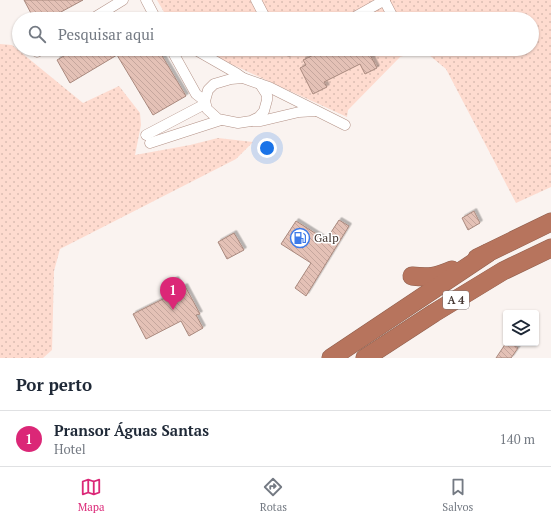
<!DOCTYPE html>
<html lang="pt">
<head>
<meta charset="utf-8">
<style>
  :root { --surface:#fff; --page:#f6f6f7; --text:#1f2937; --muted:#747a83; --line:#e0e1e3; --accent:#db2777 }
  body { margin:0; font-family:"PT Serif",serif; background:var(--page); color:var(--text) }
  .controls { position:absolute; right:12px; bottom:12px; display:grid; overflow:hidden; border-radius:4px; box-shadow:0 1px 3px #0004 }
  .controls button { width:36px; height:36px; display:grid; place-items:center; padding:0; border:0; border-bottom:1px solid var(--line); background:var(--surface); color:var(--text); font:20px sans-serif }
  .you { position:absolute; left:267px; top:148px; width:14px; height:14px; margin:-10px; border:3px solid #fff; border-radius:50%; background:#1a73e8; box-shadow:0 0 0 6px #1a73e833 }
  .badge { display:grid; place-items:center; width:26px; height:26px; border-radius:50%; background:var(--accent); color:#fff; font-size:13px; font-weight:700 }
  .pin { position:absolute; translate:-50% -33px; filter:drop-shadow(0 1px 2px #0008) }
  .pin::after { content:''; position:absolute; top:21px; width:14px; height:12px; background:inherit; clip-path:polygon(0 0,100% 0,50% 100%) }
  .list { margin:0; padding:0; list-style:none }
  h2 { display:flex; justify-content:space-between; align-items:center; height:52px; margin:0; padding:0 16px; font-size:17px }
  h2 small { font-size:13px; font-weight:400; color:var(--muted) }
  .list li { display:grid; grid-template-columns:26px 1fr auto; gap:12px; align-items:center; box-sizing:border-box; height:56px; padding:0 16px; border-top:1px solid var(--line) }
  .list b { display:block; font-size:15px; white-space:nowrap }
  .list p { margin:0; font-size:13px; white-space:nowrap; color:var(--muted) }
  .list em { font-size:13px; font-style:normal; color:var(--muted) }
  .icon { flex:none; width:22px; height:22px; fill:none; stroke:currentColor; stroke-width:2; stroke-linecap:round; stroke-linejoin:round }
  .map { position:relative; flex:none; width:551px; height:358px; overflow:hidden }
  .search { position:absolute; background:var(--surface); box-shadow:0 1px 3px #0004; left:12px; right:12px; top:12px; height:44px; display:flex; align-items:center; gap:10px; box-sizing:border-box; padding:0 14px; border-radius:22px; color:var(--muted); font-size:15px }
  .sheet { height:108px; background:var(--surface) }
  nav { display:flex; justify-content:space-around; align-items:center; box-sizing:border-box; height:56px; border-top:1px solid var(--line); background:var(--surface); font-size:11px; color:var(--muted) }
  nav a { display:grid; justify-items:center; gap:2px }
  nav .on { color:var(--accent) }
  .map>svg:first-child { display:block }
</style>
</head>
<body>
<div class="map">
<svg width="551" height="358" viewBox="0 0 551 358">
  <defs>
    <pattern id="green-dots" width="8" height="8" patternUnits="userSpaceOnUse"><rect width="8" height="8" fill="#fedbcf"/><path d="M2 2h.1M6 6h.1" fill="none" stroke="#dbbdb2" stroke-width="1.8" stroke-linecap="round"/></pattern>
    <pattern id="building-back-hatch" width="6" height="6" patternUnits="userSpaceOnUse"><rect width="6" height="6" fill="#e4c1b6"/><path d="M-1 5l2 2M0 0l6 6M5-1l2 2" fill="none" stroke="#c5a69d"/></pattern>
    <filter id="shadow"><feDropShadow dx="2.5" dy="-2.5" stdDeviation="0" flood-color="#0004"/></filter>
  </defs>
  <rect width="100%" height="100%" fill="#faf3f0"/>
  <!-- green -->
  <g fill="url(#green-dots)">
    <path d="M157,0H551V187L516,203L446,69L423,50L400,57L348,110L347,117L231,64L204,49H532V19H168Z"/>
    <path d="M0,44L12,45L83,103L119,86L140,113L141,125L135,155L190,145L218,138L253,142L236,159L60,249L54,271L52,350L43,358H0Z"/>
  </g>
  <!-- building -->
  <g fill="url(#building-back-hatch)" stroke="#a9897e" filter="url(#shadow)">
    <path d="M24,0H83L48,19H34Z"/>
    <path d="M76,49H158L186,96L153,115L117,55L70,83L57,60Z"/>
    <path d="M326,49H367L377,68L365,74L360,64L324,82L327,87L313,94L300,68L306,65L303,60Z"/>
    <path d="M474,211L480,223L468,230L462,218Z"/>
    <path d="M339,220L349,226L306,296L295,288L311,263L281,244L296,221L326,240Z"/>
    <path d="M234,233L244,250L227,259L218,242Z"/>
    <path d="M176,279L181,288L185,286L200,314L196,315L203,328L189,336L181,321L146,339L133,314L173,294L167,283Z"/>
    <path d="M506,343H511L518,348L511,358H496Z"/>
  </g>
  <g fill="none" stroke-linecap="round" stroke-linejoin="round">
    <!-- street casing -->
    <g stroke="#b39287" stroke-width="11">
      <g id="street">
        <path d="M146,0L156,19"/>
        <path d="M256,0L266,19"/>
        <path d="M384,0L394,19"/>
        <path d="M92,19L123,0"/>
        <path d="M351,19L385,0"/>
        <path d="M171,49L196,94L205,101L207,109L218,119L238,123L251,121L259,117L264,111L267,100V95L260,84L243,78L231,79L214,84L208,90L205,101"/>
        <path d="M194,49L236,73L243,78"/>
        <path d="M286,49L289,51L296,49"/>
        <path d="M37,52L42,49"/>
        <path d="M260,84L269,87L345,125"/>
        <path d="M253,121H261L299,112L316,111"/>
        <path d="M146,135L205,104"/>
        <path d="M150,143L221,120"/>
      </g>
    </g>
    <!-- highway casing -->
    <g stroke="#8f5f4e" stroke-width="19">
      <g id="highway">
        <path d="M477,258L551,222"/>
        <path d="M412,276C429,278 436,277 452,270"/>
        <path d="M331,358L488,253"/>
        <path d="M365,358L434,313L503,271L551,248"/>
      </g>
    </g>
    <!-- street -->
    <use href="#street" stroke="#fff" stroke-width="10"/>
    <!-- highway -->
    <use href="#highway" stroke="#b7745d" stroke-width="18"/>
  </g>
  <!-- icons -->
  <defs>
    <g id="fuel-ring" transform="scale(1)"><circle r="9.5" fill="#fff" stroke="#3d7ae9" stroke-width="1.5"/><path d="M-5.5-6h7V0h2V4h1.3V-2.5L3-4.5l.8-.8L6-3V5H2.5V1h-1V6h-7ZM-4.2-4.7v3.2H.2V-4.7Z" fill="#3d7ae9"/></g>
  </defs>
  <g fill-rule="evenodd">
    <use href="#fuel-ring" x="300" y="238"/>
  </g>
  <g text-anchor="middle" stroke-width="3" stroke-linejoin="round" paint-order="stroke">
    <!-- shield labels -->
    <rect fill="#fff" stroke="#7d7370" stroke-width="1" x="443" y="291" width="26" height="18" rx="3"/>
    <g font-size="11" font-weight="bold" fill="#453732">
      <text x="456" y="304">A 4</text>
    </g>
    <!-- poi labels -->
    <g font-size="12" fill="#453732" stroke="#fff" text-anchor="start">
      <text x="314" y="242">Galp</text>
    </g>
  </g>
</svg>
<div class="controls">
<button><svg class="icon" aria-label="layers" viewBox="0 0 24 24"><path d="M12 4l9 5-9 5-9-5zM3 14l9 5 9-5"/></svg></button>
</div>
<div class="you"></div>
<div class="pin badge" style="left:173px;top:310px">1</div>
<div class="search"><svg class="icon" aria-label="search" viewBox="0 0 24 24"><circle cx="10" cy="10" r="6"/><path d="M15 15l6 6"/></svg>Pesquisar aqui</div>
</div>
<section class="sheet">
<h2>Por perto<small></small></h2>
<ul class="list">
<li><span class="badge">1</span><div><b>Pransor Águas Santas</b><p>Hotel</p></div><em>140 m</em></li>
</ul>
</section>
<nav>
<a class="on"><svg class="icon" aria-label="map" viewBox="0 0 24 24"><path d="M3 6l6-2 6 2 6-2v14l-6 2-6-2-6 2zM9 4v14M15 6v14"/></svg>Mapa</a>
<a><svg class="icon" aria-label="directions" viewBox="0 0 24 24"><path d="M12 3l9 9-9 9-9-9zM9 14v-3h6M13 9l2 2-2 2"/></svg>Rotas</a>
<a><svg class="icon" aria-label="saved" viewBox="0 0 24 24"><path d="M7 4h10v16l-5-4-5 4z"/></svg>Salvos</a>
</nav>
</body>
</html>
